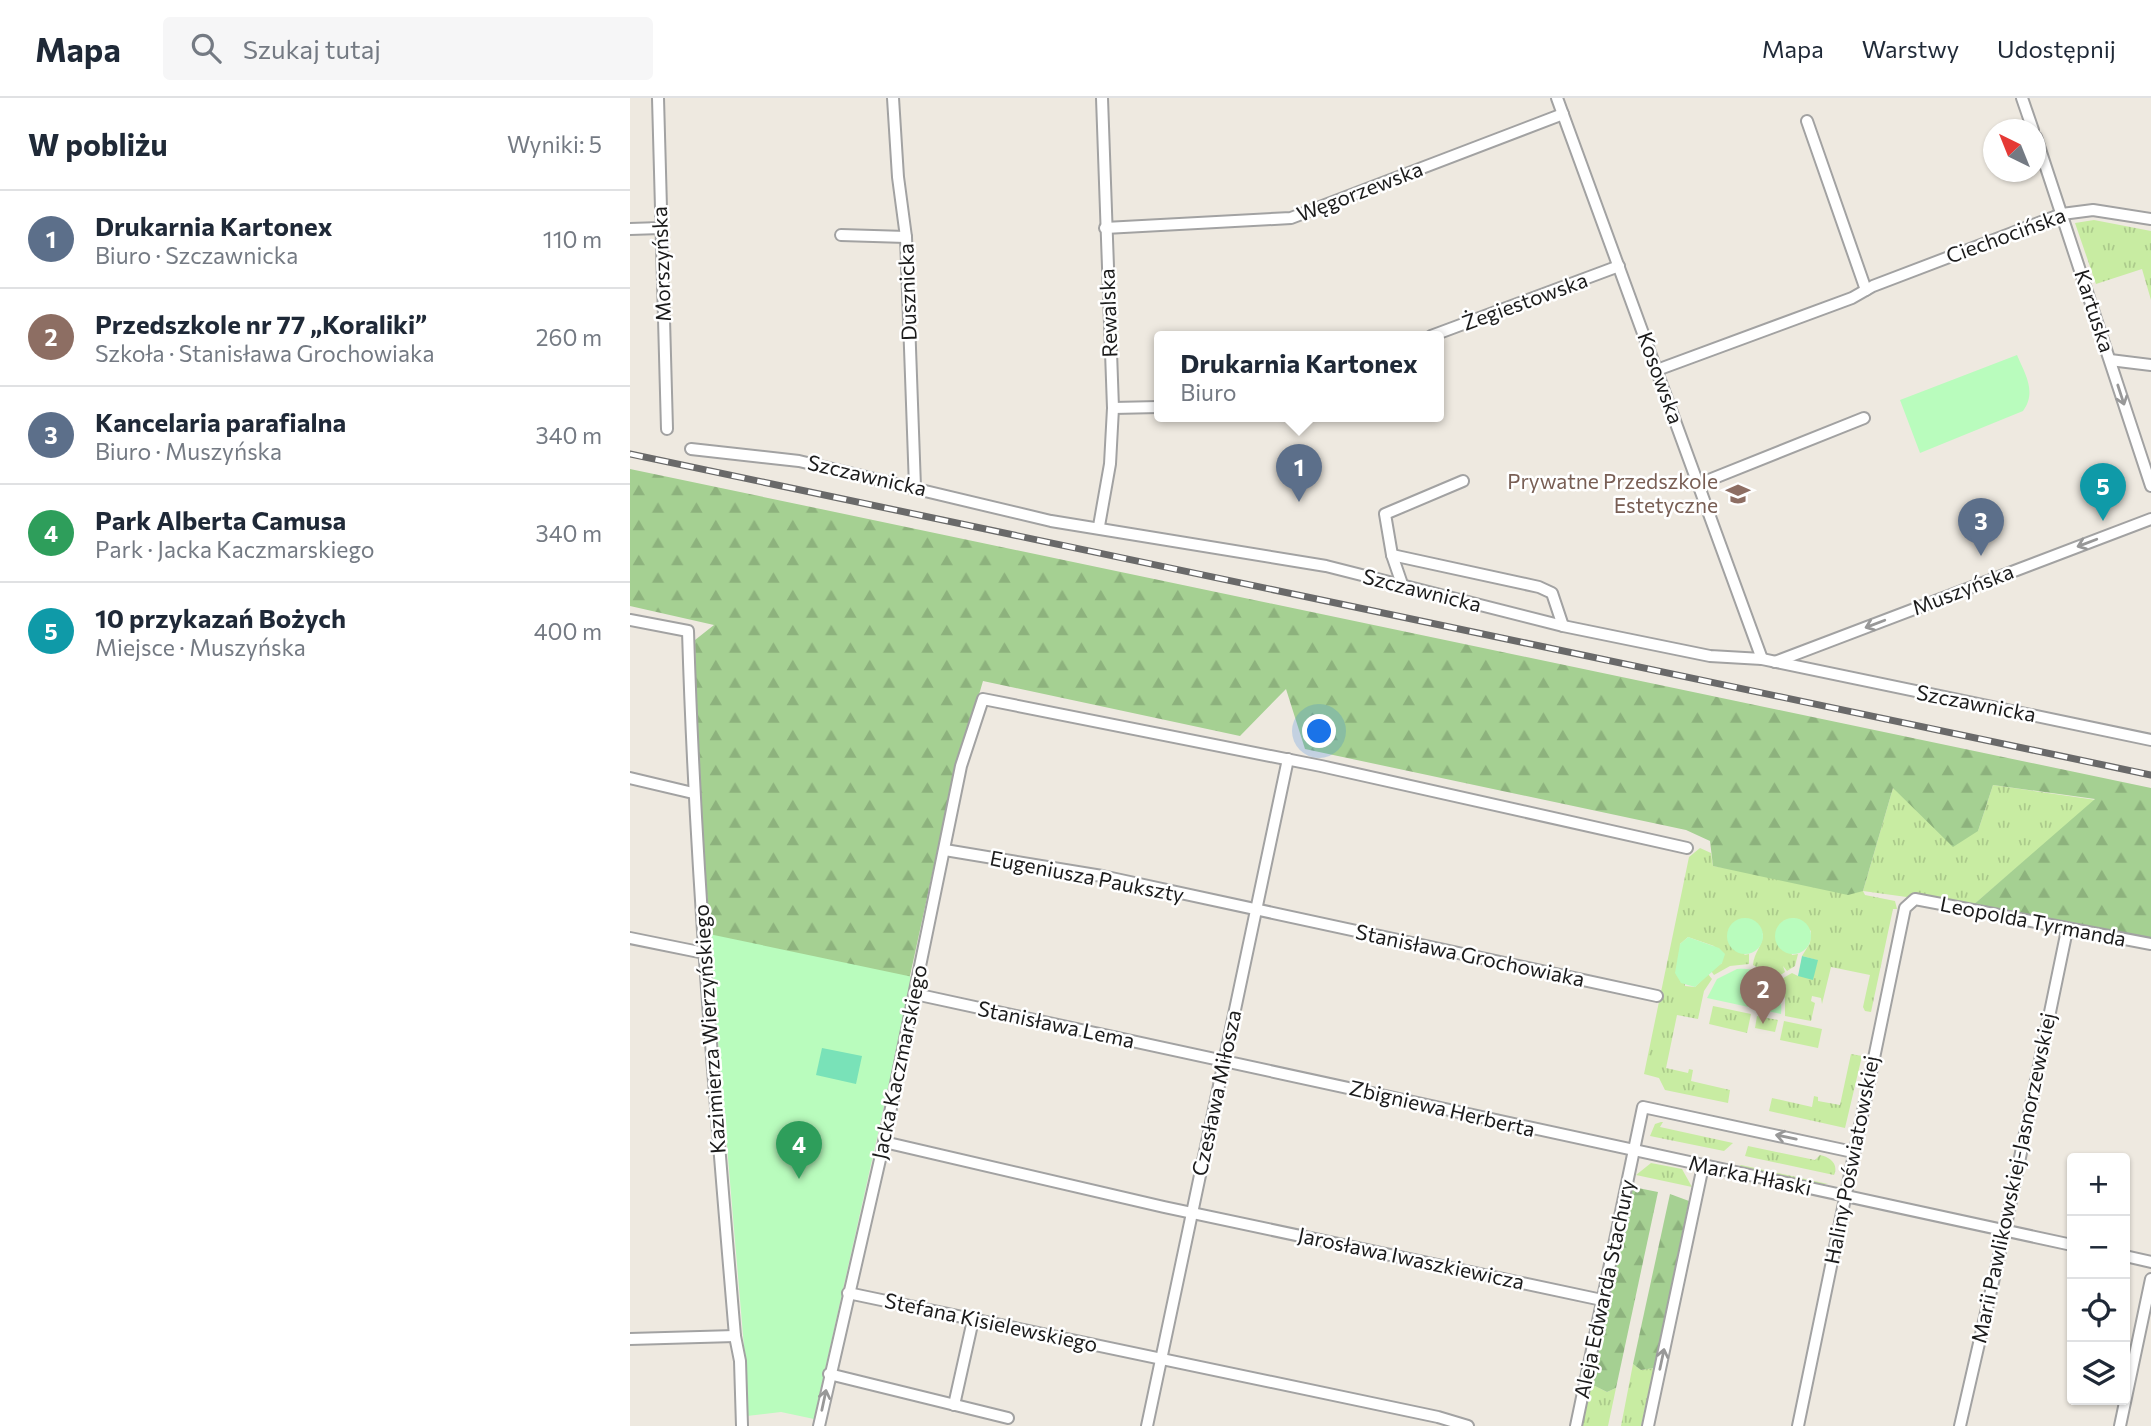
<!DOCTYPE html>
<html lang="pl">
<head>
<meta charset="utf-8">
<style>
  :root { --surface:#fff; --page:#f6f6f7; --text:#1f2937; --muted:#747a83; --line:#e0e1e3; --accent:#ea580c }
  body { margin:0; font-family:Commissioner,sans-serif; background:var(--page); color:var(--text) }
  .controls { position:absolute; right:21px; bottom:21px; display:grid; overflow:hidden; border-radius:7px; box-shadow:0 2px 5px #0004 }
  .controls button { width:63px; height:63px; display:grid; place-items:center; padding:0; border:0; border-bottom:2px solid var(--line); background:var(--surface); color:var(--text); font:35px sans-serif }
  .compass { position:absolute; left:1353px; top:21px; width:63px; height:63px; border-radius:50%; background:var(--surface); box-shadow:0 2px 5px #0004; rotate:317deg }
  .you { position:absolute; left:690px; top:634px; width:24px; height:24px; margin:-18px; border:5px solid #fff; border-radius:50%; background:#1a73e8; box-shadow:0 0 0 10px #1a73e833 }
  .badge { display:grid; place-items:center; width:46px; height:46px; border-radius:50%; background:var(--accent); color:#fff; font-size:23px; font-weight:700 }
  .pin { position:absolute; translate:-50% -58px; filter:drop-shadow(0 2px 4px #0008) }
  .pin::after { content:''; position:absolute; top:37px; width:24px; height:21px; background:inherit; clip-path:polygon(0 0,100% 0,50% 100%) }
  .popup { position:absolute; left:524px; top:233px; width:290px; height:91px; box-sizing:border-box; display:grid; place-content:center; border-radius:7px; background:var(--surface); filter:drop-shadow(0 2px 5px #0005); font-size:23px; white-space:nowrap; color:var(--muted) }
  .popup b { font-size:26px; color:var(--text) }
  .popup::after { content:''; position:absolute; left:50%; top:100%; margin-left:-14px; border:14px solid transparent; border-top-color:var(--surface) }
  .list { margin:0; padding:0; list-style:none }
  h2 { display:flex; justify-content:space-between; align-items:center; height:91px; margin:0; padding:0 28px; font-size:30px }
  h2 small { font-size:23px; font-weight:400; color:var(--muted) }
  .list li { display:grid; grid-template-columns:46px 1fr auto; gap:21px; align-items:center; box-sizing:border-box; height:98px; padding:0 28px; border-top:2px solid var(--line) }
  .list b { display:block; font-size:26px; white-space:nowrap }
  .list p { margin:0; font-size:23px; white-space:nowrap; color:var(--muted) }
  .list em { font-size:23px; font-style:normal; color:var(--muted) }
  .icon { flex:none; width:38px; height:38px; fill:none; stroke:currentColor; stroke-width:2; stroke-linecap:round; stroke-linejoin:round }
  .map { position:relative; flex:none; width:1521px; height:1328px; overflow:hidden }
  header { display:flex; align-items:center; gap:42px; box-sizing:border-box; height:98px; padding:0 35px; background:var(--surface); border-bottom:2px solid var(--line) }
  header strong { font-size:33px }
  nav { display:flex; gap:38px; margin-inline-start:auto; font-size:24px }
  .search { width:490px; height:63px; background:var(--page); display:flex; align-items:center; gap:18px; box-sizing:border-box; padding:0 24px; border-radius:7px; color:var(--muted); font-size:26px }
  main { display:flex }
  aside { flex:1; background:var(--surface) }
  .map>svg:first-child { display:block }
</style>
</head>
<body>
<header>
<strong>Mapa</strong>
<div class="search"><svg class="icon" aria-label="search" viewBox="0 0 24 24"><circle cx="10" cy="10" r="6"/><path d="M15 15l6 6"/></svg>Szukaj tutaj</div>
<nav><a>Mapa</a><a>Warstwy</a><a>Udostępnij</a></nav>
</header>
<main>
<aside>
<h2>W pobliżu<small>Wyniki: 5</small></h2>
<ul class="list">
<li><span class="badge" style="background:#5c6f8a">1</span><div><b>Drukarnia Kartonex</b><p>Biuro · Szczawnicka</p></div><em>110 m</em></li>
<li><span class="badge" style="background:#8d6e63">2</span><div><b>Przedszkole nr 77 „Koraliki”</b><p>Szkoła · Stanisława Grochowiaka</p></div><em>260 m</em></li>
<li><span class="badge" style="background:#5c6f8a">3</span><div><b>Kancelaria parafialna</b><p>Biuro · Muszyńska</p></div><em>340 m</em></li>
<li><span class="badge" style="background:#2e9e5b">4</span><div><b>Park Alberta Camusa</b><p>Park · Jacka Kaczmarskiego</p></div><em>340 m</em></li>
<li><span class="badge" style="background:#0f9aa8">5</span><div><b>10 przykazań Bożych</b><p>Miejsce · Muszyńska</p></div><em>400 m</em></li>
</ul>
</aside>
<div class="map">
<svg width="1521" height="1328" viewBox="0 0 1521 1328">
  <defs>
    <pattern id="grass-tufts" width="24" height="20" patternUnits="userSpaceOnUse" patternTransform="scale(1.75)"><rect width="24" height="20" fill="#c8eca2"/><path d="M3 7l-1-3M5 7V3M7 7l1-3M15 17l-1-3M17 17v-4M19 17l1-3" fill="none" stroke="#abca8b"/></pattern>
    <pattern id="forest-firs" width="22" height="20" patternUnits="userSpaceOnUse" patternTransform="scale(1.75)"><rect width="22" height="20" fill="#a5d092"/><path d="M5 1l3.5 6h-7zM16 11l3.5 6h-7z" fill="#8db27d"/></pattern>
  </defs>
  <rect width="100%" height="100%" fill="#eee9e0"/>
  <!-- grass -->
  <g fill="url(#grass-tufts)">
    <path d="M1464,122L1521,133V202L1512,171L1466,186L1445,125Z"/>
    <path d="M1363,687L1466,702L1342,808L1233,793L1235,797L1265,803L1267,811H1263L1241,914L1235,913L1233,909L1240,877L1201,869L1192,906L1191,900L1182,898L1181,903L1185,905L1181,923L1155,918V900L1148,883L1162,875L1168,878L1187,862L1172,858L1180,845L1181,833L1164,820L1153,823L1162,857L1168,856L1165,868L1157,873L1153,868L1155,874L1146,880L1123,867C1124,854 1133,848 1133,835L1114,857L1119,856V866L1100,868L1084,877L1081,873L1092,865L1084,848L1058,839L1050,846L1055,888L1065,889L1078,876L1082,881L1074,893L1068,921L1047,917L1036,970L1058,975L1059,971L1063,972L1061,983L1100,992L1098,1005L1035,992L1029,980L1014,976L1059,759L1070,750L1081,755L1083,768L1233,793L1263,690L1348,733Z"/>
    <path d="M1083,908L1121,916L1117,935L1079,926Z"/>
    <path d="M1127,918L1148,922L1145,934L1125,930Z"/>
    <path d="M1154,923L1192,931L1188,950L1150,942Z"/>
    <path d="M1221,956L1232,958L1215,1030L1139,1013L1142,1000L1182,1009L1184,998L1188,999V1003L1210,1007Z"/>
    <path d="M1031,1024H1033L1030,1029L1103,1045L1094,1053L1020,1038L1025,1026Z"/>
    <path d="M1118,1048L1185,1062L1190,1057C1200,1059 1209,1066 1204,1077L1115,1058Z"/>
    <path d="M1021,1065L1052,1071L1062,1089L1006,1077Z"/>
    <path d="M1111,1067L1198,1086H1187L1108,1069Z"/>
    <path d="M1003,1266L1011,1272L1024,1270L1011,1328H991Z"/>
    <path d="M961,1286L977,1294L986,1290L978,1328H952Z"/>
  </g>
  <!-- forest -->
  <g fill="url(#forest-firs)">
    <path d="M0,371L1521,690V840L1342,808L1465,701L1363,687L1348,733L1323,749L1263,690L1233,793L1218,797L1083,768L1080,743L1056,732L675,651L656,591L610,638L353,583L319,699L261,965L82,860L69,692L65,542L84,527L0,508Z"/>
    <path d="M1008,1090L1028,1094L986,1290L977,1294L961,1286L1002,1091Z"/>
    <path d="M1040,1096L1059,1103L1024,1270L1011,1272L1003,1266Z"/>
  </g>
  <!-- park -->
  <g fill="#b9fcbd">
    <path d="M1387,257C1395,276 1407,294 1393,313L1290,355L1270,302Z"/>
    <circle cx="1163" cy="838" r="18"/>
    <circle cx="1115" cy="838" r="18"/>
    <path d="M79,836L283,879L184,1321L151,1314L117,1318V1284Z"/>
    <path d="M1058,839L1089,850L1095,856L1092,865L1065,889L1051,885L1045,875L1050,846Z"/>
    <path d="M1107,871C1135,868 1154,888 1151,916L1077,900L1087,881Z"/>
  </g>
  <!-- pitch -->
  <g fill="#79e2b8">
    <path d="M1172,858L1188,862L1183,882L1168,878Z"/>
    <path d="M192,950L232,958L226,986L186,977Z"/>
  </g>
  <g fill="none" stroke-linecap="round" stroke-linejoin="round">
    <!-- minor casing -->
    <g stroke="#a2a2a2" stroke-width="14">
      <g id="minor">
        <path d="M28,0L37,331"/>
        <path d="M263,0L268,79L276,139L285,389"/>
        <path d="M927,0L1132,561"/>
        <path d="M1392,0L1403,32"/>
        <path d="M1177,23L1236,192"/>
        <path d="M1406,39L1521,388"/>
        <path d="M475,130L661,120L933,16"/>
        <path d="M0,131L31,130"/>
        <path d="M211,137L276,139"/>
        <path d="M801,238L989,168"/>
        <path d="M1480,262L1521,267"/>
        <path d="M1027,272L1222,200L1243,188L1432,116L1463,112L1521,121"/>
        <path d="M483,310L529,309"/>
        <path d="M61,351L169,363L421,423L696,468L933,528L1080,558L1132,561L1521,642"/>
        <path d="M1069,386L1234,320"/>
        <path d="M469,428L480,366L483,310L472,0"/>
        <path d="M762,457L909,489L922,495L933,528"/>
        <path d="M773,489L762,457L755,416L833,383"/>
        <path d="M0,522L58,533C65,769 85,1003 105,1238L110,1263L112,1328"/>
        <path d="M1145,564L1521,421"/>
        <path d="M0,680L63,695"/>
        <path d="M315,752L472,778L1027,898"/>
        <path d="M0,840L74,855"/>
        <path d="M285,896L1442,1147"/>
        <path d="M254,1044L534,1109L972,1202"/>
        <path d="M1495,1158L1521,1164"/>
        <path d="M218,1195L808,1319L838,1328"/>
        <path d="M0,1241L105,1238"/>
        <path d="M199,1276L378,1320"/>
        <path d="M324,1307L343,1222"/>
        <path d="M189,1328L254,1044L331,668L353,601L691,668L1057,750"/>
        <path d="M517,1328L658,661"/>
        <path d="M946,1328L1013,1009L1223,1054"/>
        <path d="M1018,1328L1073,1068"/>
        <path d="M1168,1328L1275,810L1285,801L1521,846"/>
        <path d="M1330,1328L1375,1132L1437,832"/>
        <path d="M1490,1328L1521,1181"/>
      </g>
    </g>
    <!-- minor -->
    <use href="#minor" stroke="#fff" stroke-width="10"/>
    <!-- rail casing -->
    <g stroke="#696969" stroke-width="7">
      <path id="rail" d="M0,356L1521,677"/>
    </g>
    <!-- rail -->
    <use href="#rail" stroke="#fff" stroke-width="4.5" stroke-dasharray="13" stroke-linecap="butt"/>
  </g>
  <!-- one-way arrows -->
  <defs><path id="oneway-shaft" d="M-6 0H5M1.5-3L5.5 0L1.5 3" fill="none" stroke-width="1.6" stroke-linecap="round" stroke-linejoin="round" transform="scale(1.75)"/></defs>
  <g stroke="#989898">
    <use href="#oneway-shaft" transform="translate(1491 297) rotate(72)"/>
    <use href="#oneway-shaft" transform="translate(1457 445) rotate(159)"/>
    <use href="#oneway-shaft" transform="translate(1245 526) rotate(159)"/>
    <use href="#oneway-shaft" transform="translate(1156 1039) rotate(-168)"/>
    <use href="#oneway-shaft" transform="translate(1032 1261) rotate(-78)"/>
    <use href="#oneway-shaft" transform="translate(194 1302) rotate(-78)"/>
  </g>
  <!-- icons -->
  <defs>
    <g id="school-bare" transform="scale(1.89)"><path d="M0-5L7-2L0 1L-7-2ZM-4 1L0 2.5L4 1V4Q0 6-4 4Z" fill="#8d6e63" stroke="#fff" stroke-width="2.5" paint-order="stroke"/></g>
  </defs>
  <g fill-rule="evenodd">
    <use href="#school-bare" x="1108" y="396"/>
  </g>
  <g text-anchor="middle" stroke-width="5" stroke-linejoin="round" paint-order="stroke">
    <!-- street labels -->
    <g font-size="21" fill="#1b1b1b" stroke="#fff">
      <text transform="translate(730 94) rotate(-21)" y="7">Węgorzewska</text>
      <text transform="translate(1376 138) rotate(-20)" y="7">Ciechocińska</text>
      <text transform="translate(32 166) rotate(-92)" y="7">Morszyńska</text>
      <text transform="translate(278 194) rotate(-92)" y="7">Dusznicka</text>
      <text transform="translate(895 204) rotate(-20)" y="7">Żegiestowska</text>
      <text transform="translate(1464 213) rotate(72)" y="7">Kartuska</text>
      <text transform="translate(479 215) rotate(-92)" y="7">Rewalska</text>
      <text transform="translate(1030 280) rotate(70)" y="7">Kosowska</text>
      <text transform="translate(237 378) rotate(13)" y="7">Szczawnicka</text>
      <text transform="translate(1333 492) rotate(-21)" y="7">Muszyńska</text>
      <text transform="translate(792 493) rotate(14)" y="7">Szczawnicka</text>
      <text transform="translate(1346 606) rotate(11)" y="7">Szczawnicka</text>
      <text transform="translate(457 779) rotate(11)" y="7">Eugeniusza Paukszty</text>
      <text transform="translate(1403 824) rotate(11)" y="7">Leopolda Tyrmanda</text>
      <text transform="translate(840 858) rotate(12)" y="7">Stanisława Grochowiaka</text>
      <text transform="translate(426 927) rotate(12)" y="7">Stanisława Lema</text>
      <text transform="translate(80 931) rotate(-94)" y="7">Kazimierza Wierzyńskiego</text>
      <text transform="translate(270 964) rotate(-78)" y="7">Jacka Kaczmarskiego</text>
      <text transform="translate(587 995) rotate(-78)" y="7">Czesława Miłosza</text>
      <text transform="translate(812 1011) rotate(13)" y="7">Zbigniewa Herberta</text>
      <text transform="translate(1222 1062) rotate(-79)" y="7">Haliny Poświatowskiej</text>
      <text transform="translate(1120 1078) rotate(12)" y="7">Marka Hłaski</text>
      <text transform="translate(1384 1080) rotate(-78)" y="7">Marii Pawlikowskiej-Jasnorzewskiej</text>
      <text transform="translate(781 1161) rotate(12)" y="7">Jarosława Iwaszkiewicza</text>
      <text transform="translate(975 1191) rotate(-78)" y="7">Aleja Edwarda Stachury</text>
      <text transform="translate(361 1225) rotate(12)" y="7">Stefana Kisielewskiego</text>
    </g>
    <!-- education labels -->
    <g font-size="21" fill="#785e54" stroke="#fff" text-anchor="end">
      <text x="1088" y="391">Prywatne Przedszkole<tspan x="1088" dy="24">Estetyczne</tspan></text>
    </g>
  </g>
</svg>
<div class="controls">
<button>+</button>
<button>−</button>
<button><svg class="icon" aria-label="locate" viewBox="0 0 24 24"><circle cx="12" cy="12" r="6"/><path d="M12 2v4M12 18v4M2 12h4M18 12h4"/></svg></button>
<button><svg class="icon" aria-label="layers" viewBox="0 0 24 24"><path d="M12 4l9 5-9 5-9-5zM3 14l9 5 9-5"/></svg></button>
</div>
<svg class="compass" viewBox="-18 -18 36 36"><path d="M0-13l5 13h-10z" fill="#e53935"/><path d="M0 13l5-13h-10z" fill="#747a83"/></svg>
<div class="you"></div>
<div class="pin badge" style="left:669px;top:404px;background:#5c6f8a">1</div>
<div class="popup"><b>Drukarnia Kartonex</b>Biuro</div>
<div class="pin badge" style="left:1133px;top:926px;background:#8d6e63">2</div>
<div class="pin badge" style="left:1351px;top:458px;background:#5c6f8a">3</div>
<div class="pin badge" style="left:169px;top:1081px;background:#2e9e5b">4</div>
<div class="pin badge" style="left:1473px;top:423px;background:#0f9aa8">5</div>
</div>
</main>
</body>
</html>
